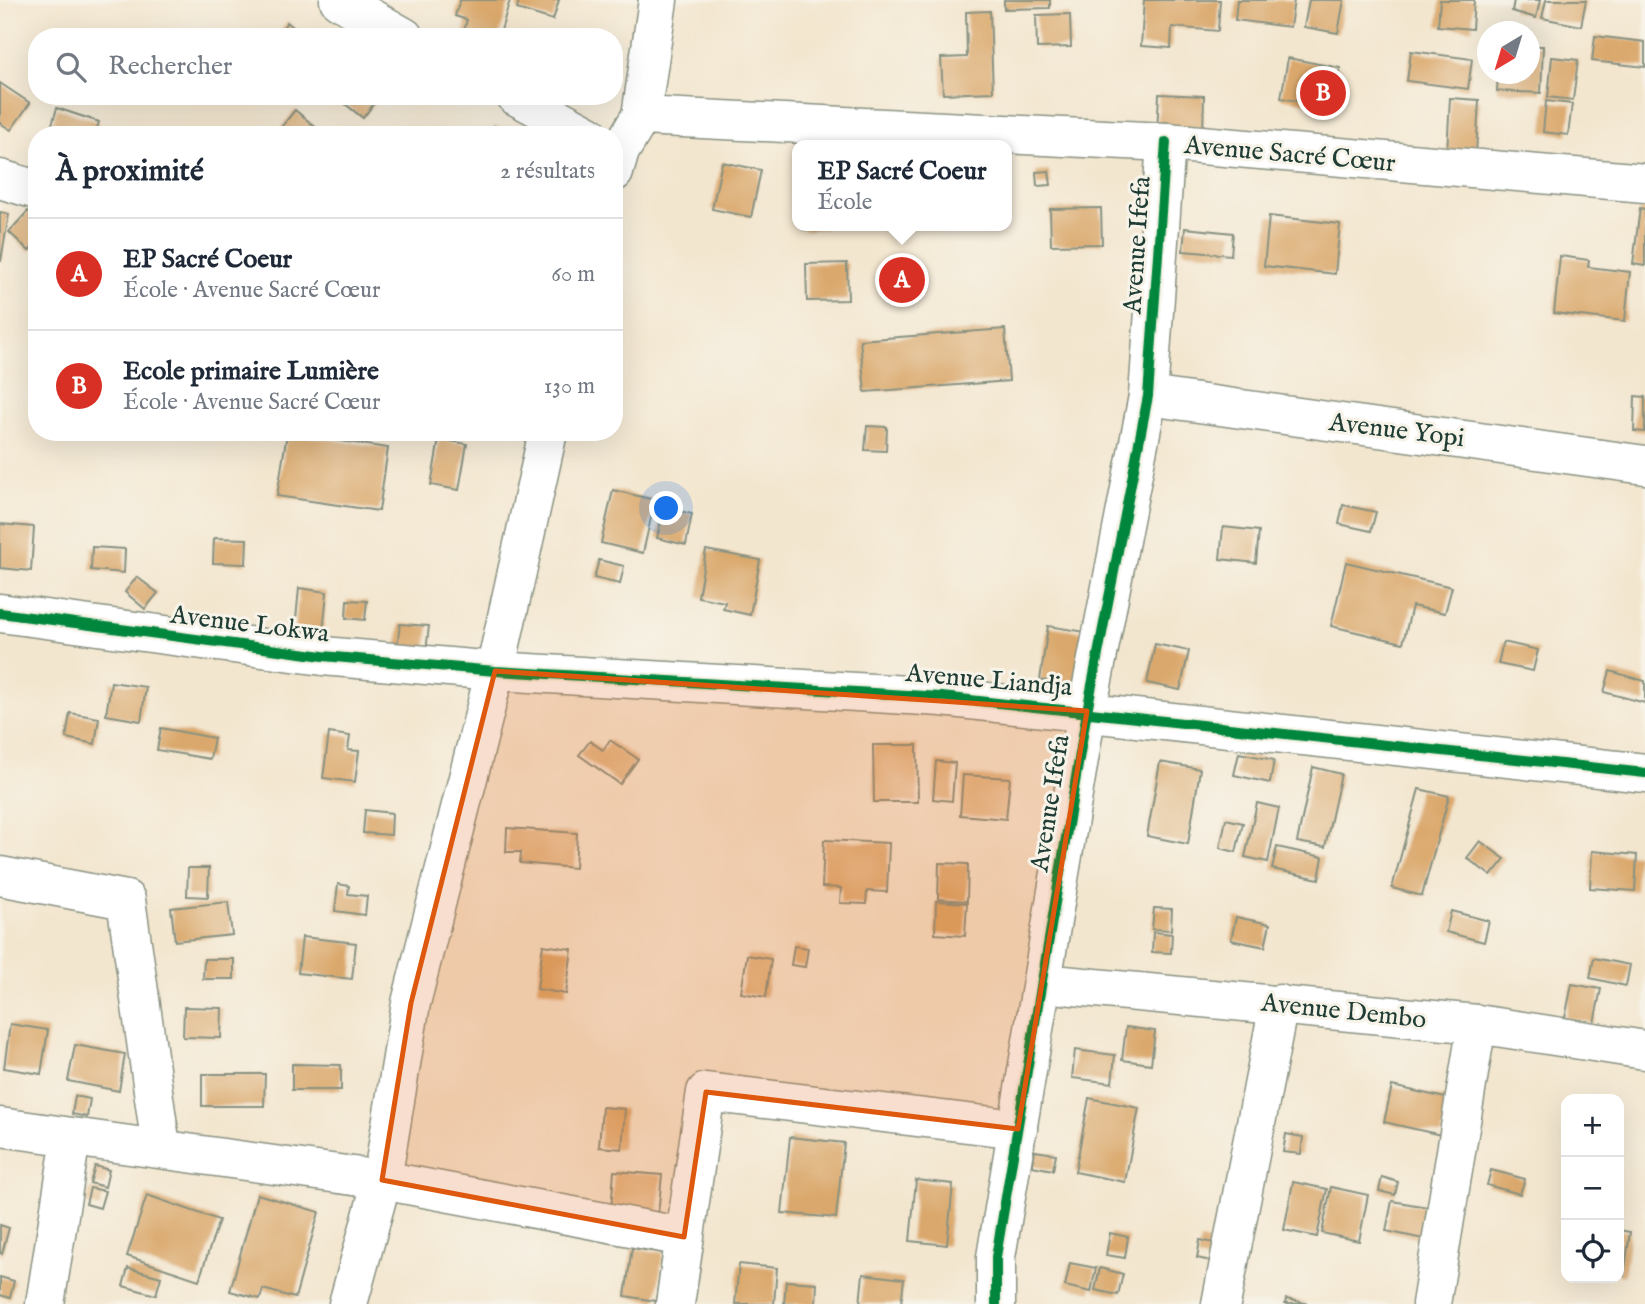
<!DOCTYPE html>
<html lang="fr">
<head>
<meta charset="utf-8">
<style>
  :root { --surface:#fff; --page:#f6f6f7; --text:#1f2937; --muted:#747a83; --line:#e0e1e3; --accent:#d93025 }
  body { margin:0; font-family:"IM FELL English",serif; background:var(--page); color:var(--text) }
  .controls { position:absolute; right:21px; bottom:21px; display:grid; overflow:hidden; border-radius:14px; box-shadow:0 7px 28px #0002 }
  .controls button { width:63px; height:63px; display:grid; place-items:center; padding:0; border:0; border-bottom:2px solid var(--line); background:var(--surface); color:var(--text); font:35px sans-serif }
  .compass { position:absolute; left:1477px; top:21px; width:63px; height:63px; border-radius:50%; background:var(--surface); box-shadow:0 7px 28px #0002; rotate:218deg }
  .you { position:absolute; left:667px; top:509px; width:24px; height:24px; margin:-18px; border:5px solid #fff; border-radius:50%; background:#1a73e8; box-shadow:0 0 0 10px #1a73e833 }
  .badge { display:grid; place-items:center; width:46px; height:46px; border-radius:50%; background:var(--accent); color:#fff; font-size:23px; font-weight:700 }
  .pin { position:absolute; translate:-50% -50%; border:4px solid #fff; box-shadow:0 2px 7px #0006 }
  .popup { position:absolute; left:792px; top:140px; width:220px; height:91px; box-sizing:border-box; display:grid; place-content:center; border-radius:14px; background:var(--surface); filter:drop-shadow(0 2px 5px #0005); font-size:23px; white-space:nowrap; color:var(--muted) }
  .popup b { font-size:26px; color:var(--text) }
  .popup::after { content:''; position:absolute; left:50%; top:100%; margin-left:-14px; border:14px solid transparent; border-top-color:var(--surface) }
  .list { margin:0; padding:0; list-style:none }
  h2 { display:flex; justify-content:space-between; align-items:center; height:91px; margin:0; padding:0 28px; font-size:30px }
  h2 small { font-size:23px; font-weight:400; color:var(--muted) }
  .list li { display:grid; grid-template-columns:46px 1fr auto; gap:21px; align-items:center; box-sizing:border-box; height:112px; padding:0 28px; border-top:2px solid var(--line) }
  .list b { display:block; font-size:26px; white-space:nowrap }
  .list p { margin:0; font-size:23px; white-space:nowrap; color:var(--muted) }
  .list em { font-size:23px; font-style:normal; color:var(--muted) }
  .icon { flex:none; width:38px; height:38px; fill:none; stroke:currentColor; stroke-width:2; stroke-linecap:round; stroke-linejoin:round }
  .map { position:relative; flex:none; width:1645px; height:1304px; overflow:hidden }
  .search { position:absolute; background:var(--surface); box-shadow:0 7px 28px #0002; left:28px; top:28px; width:595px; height:77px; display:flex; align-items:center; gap:18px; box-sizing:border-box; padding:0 24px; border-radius:28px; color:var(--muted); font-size:26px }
  .panel { position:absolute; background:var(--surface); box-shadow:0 7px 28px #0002; left:28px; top:126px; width:595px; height:315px; border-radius:28px }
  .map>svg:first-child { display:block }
</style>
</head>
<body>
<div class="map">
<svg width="1645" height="1304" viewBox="0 0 1645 1304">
  <rect width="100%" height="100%" fill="#f7f3e8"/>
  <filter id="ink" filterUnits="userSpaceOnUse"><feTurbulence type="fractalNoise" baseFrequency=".0143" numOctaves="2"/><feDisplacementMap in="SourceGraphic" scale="14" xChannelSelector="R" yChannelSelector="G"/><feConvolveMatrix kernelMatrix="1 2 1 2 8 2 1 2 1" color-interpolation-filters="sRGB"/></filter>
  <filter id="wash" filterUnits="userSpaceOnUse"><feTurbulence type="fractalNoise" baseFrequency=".00686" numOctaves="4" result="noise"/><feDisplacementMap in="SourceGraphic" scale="28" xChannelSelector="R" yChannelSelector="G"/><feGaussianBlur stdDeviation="1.57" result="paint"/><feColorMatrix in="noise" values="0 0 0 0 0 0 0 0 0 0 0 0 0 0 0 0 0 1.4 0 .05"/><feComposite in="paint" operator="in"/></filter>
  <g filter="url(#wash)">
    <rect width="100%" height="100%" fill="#f3e6cf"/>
    <g id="blocks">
      <!-- building -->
      <g fill="#daa86c">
        <path d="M460,0H510L499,37H462L467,20L455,16Z"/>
        <path d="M519,0H559L553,20L517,9Z"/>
        <path d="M1004,0H1050V8L1004,9Z"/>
        <path d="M1144,0H1220L1218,31L1172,27L1171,48L1141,46Z"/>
        <path d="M1237,0H1294L1290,27L1235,20Z"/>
        <path d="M1309,0H1344L1338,33L1304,27Z"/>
        <path d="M1440,0H1474L1472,29L1438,26Z"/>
        <path d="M1514,0H1540L1536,18L1512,11Z"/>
        <path d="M1546,0H1586L1581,26L1542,18Z"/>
        <path d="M990,11L993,92L943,94L941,58L967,57L966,12Z"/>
        <path d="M1070,14L1071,47L1037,48L1036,15Z"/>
        <path d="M287,22L305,37H276Z"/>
        <path d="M1595,36L1645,42V67L1592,61Z"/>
        <path d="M1530,46H1543L1541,93L1497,91L1498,74H1530Z"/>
        <path d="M1411,51L1472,59L1468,89L1407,81Z"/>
        <path d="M1552,57L1578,60L1573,100L1548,97Z"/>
        <path d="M1288,58L1340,68L1334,108L1281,98Z"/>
        <path d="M0,83L30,103L11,130L0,123Z"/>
        <path d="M1159,94L1204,96L1203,134L1157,132Z"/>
        <path d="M335,96H368L375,102L363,118Z"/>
        <path d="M1450,98L1479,100L1476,154L1447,152Z"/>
        <path d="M1546,101L1572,104L1568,135L1543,132Z"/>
        <path d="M57,108L99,122L95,135H63L50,131Z"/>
        <path d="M295,110L325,135H275Z"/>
        <path d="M494,126L521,134V135H491Z"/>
        <path d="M722,162L761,170L751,217L712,209Z"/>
        <path d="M1049,171L1051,185L1037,186L1036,172Z"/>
        <path d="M1101,208L1102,244L1051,245L1050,209Z"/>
        <path d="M1640,208L1645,209V266L1633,264Z"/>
        <path d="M28,211L37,219V243L29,251L9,232Z"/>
        <path d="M0,212L9,214L1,261H0Z"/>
        <path d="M1269,216L1340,224L1335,274L1264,266Z"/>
        <path d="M803,226H828V228L804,230Z"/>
        <path d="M1185,228L1233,233L1231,255L1183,251Z"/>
        <path d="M1560,256L1589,260L1588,267L1630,272L1625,321L1554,313Z"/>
        <path d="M847,263L848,300L807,301L806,264Z"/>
        <path d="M1005,329L1009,381L865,392L860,340Z"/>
        <path d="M1635,396L1645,397V432L1634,431Z"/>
        <path d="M867,426L887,427L886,451L865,450Z"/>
        <path d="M287,433L388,448L379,511L277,496Z"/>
        <path d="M439,439L467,444L459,490L431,485Z"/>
        <path d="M613,490L655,500L643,553L601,543Z"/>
        <path d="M1343,505L1376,512L1371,531L1339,524Z"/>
        <path d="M664,507L692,514L686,545L657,538Z"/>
        <path d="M0,524L34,527L31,571L0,568Z"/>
        <path d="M1223,527L1259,531L1256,563L1220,559Z"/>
        <path d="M214,538L247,539L246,564L213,563Z"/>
        <path d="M92,547L125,549L124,573L91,570Z"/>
        <path d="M706,550L760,560L750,615L723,609L725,602L698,597Z"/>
        <path d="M599,560L624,566L620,584L594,578Z"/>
        <path d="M1346,562L1452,587L1445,613L1412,606L1403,643L1331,626Z"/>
        <path d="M137,577L158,593L145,609L125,592Z"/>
        <path d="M299,588L327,592L323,633L295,630Z"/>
        <path d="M347,600L367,601L365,620L346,618Z"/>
        <path d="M400,624L429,626L426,651L397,648Z"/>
        <path d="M1048,626L1092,633L1085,687L1040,680Z"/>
        <path d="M1503,642L1538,650L1533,671L1498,664Z"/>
        <path d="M1155,644L1189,651L1180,690L1147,683Z"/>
        <path d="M1610,671L1645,681V703L1604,692Z"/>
        <path d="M111,682L146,687L141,721L106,715Z"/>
        <path d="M70,713L99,718L95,744L66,738Z"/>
        <path d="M161,728L214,738L210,759L157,750Z"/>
        <path d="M329,733L350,736L348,750L359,751L355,782L323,778Z"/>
        <path d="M610,740L638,759L620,784L579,755L590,741L603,750Z"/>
        <path d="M873,745H917L918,802H874Z"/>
        <path d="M1239,753L1274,760L1270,783L1234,775Z"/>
        <path d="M936,761L955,763L952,801L933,799Z"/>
        <path d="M1160,762L1200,769L1188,844L1147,836Z"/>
        <path d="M1313,767L1341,774L1325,847L1297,842Z"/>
        <path d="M963,775L1010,778L1006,819L960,815Z"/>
        <path d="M1419,789L1449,796L1422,896L1392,888Z"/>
        <path d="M1257,803L1279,808L1268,862L1245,857Z"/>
        <path d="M365,810L392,813L391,835L363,833Z"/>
        <path d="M1226,819L1243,823L1236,852L1220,848Z"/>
        <path d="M507,828L577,833L575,868L520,863L521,852H506Z"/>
        <path d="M824,840L889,843L887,892L867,891L866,904L840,903L841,888L822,887Z"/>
        <path d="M1480,841L1505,859L1491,876L1467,858Z"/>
        <path d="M1277,847L1323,857L1319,879L1272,869Z"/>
        <path d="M1592,851L1637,855L1635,891L1590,888Z"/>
        <path d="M939,863L968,864L967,901L938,899Z"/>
        <path d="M188,868H209L208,897L187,896Z"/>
        <path d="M338,884L349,886L348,894L367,896L365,915L335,911Z"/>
        <path d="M936,901L967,903L965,936L935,934Z"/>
        <path d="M228,902L232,935L175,941L171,908Z"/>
        <path d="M1154,908L1172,909L1171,930L1152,929Z"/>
        <path d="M1451,911L1489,921L1484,942L1446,932Z"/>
        <path d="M1236,917L1270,924L1265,947L1231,940Z"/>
        <path d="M1153,932L1172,934L1171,953L1152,952Z"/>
        <path d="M302,937L356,943L352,979L298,973Z"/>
        <path d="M543,945L572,949L566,994L537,989Z"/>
        <path d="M794,946L808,948L805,967L791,965Z"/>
        <path d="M747,955L771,959L766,997L741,993Z"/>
        <path d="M1594,958L1630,965L1626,986L1590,978Z"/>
        <path d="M204,959H234V979H203Z"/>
        <path d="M1572,984L1601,989L1594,1023L1565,1018Z"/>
        <path d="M184,1007L222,1008L221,1038L183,1037Z"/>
        <path d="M10,1024L48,1030L41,1074L4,1068Z"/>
        <path d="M1126,1027L1155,1031L1151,1064L1122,1060Z"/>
        <path d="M75,1045L125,1054L119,1091L68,1081Z"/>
        <path d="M1075,1050L1115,1055L1112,1083L1072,1078Z"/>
        <path d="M292,1064L341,1065V1090H292Z"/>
        <path d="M202,1074H265L264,1106H202Z"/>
        <path d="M1392,1086L1450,1099L1441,1135L1384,1122Z"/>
        <path d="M75,1096L90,1099L87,1117L72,1114Z"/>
        <path d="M1089,1098L1139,1108L1125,1182L1075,1172Z"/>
        <path d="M602,1107L625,1109L622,1149L599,1147Z"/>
        <path d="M1286,1134L1303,1137L1301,1154L1283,1152Z"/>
        <path d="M790,1137L844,1143L836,1218L782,1213Z"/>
        <path d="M1035,1151L1056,1154L1053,1170L1032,1166Z"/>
        <path d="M95,1166L109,1170L105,1187L90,1183Z"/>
        <path d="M1491,1170L1525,1179L1520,1194L1487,1185Z"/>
        <path d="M614,1171L662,1175L658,1214L611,1210Z"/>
        <path d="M1382,1177L1398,1182L1395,1195L1379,1191Z"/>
        <path d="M916,1180L953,1184L947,1245L910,1241Z"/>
        <path d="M1293,1182L1327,1189L1317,1237L1284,1230Z"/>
        <path d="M1331,1187L1368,1195L1359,1241L1322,1233Z"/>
        <path d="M90,1188L105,1191L100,1208L86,1204Z"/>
        <path d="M257,1194L319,1212L295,1298L263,1289L260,1299L230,1291Z"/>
        <path d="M147,1195L219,1220L199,1280L127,1256Z"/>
        <path d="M1392,1201L1434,1208L1428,1240L1386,1231Z"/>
        <path d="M0,1225L9,1228L2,1254L0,1253Z"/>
        <path d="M1619,1230L1630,1232L1624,1276L1619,1275Z"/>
        <path d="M1110,1233L1128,1237L1125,1258L1106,1255Z"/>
        <path d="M1200,1240L1228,1246L1224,1264L1197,1258Z"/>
        <path d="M632,1248L663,1253L656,1301L625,1296Z"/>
        <path d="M1070,1263L1096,1268L1091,1292L1065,1286Z"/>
        <path d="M739,1264L777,1268L774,1304H735Z"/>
        <path d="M128,1268L161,1277L156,1295L123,1286Z"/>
        <path d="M1100,1268L1123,1274L1118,1295L1095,1290Z"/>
        <path d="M863,1274L904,1279L901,1304H860Z"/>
        <path d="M0,1277L14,1281L10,1298L0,1295Z"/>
        <path d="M786,1281L817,1283L816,1304H784Z"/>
        <path d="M1286,1299L1306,1303L1305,1304H1285Z"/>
      </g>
    </g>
  </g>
  <g filter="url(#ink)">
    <use href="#blocks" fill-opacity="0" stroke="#899282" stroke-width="2"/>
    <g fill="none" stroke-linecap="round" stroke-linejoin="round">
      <!-- minor casing -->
      <g stroke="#899282" stroke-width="41">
        <g id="minor">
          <path d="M339,0L404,37"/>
          <path d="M516,96L589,135"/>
          <path d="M641,116L1166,142L1645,183"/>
          <path d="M614,172L620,151L641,116L658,0"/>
          <path d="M0,179L37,190"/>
          <path d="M1148,396L1645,465"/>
          <path d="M0,613L323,656L495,671L942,697L1645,773"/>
          <path d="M0,876L126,900L161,1147"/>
          <path d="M1042,983L1477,1024L1645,1050"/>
          <path d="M0,1127L382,1180L684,1237"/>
          <path d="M45,1304L71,1138"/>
          <path d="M348,1304L382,1180L411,1003L495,671L548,432"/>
          <path d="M675,1304L706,1092L1018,1129"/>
          <path d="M996,1304V1257L1087,711L1148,396L1166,142"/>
          <path d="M1221,1304L1279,1004"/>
          <path d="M1431,1304L1477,1024"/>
        </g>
      </g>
      <!-- minor -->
      <use href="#minor" stroke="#fff" stroke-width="38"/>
      <!-- cycleway casing -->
      <g stroke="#f7f3e8" stroke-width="15">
        <g id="cycleway">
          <path d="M0,613L323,656L495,671L942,697L1645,773"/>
          <path d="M996,1304V1257L1087,711L1148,396L1166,142"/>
        </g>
      </g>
      <!-- cycleway -->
      <use href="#cycleway" stroke="#00873e" stroke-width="10"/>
    </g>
  </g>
  <!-- marked area -->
  <path fill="#de580e" fill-opacity="0.2" stroke="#de580e" stroke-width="5" stroke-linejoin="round" d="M495,671L1087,711L1018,1129L706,1092L684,1237L382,1180L411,1003Z"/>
  <g text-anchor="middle" stroke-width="6" stroke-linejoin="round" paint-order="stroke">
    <!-- street labels -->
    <g font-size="26" fill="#1f3d34" stroke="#f7f3e8">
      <text transform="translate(1290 153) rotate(5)" y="9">Avenue Sacré Cœur</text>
      <text transform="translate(1136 245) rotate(-86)" y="9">Avenue Ifefa</text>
      <text transform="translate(1397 429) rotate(7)" y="9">Avenue Yopi</text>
      <text transform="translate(250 623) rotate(7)" y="9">Avenue Lokwa</text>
      <text transform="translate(989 679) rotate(5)" y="9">Avenue Liandja</text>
      <text transform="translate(1049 803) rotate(-81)" y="9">Avenue Ifefa</text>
      <text transform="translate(1344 1010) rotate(6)" y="9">Avenue Dembo</text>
    </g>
  </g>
</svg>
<div class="controls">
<button>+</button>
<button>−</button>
<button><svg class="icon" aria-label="locate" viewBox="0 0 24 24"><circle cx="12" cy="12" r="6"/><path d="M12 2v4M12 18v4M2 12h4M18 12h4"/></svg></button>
</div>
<svg class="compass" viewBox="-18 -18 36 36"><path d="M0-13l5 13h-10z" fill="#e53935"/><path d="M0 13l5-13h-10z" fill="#747a83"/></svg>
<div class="you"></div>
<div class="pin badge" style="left:902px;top:280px">A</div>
<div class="popup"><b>EP Sacré Coeur</b>École</div>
<div class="pin badge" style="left:1323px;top:93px">B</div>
<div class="search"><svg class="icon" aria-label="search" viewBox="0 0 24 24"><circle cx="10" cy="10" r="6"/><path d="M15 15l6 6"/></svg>Rechercher</div>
<section class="panel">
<h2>À proximité<small>2 résultats</small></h2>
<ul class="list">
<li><span class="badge">A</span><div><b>EP Sacré Coeur</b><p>École · Avenue Sacré Cœur</p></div><em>60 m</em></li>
<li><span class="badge">B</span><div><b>Ecole primaire Lumière</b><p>École · Avenue Sacré Cœur</p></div><em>130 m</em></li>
</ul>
</section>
</div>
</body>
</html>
